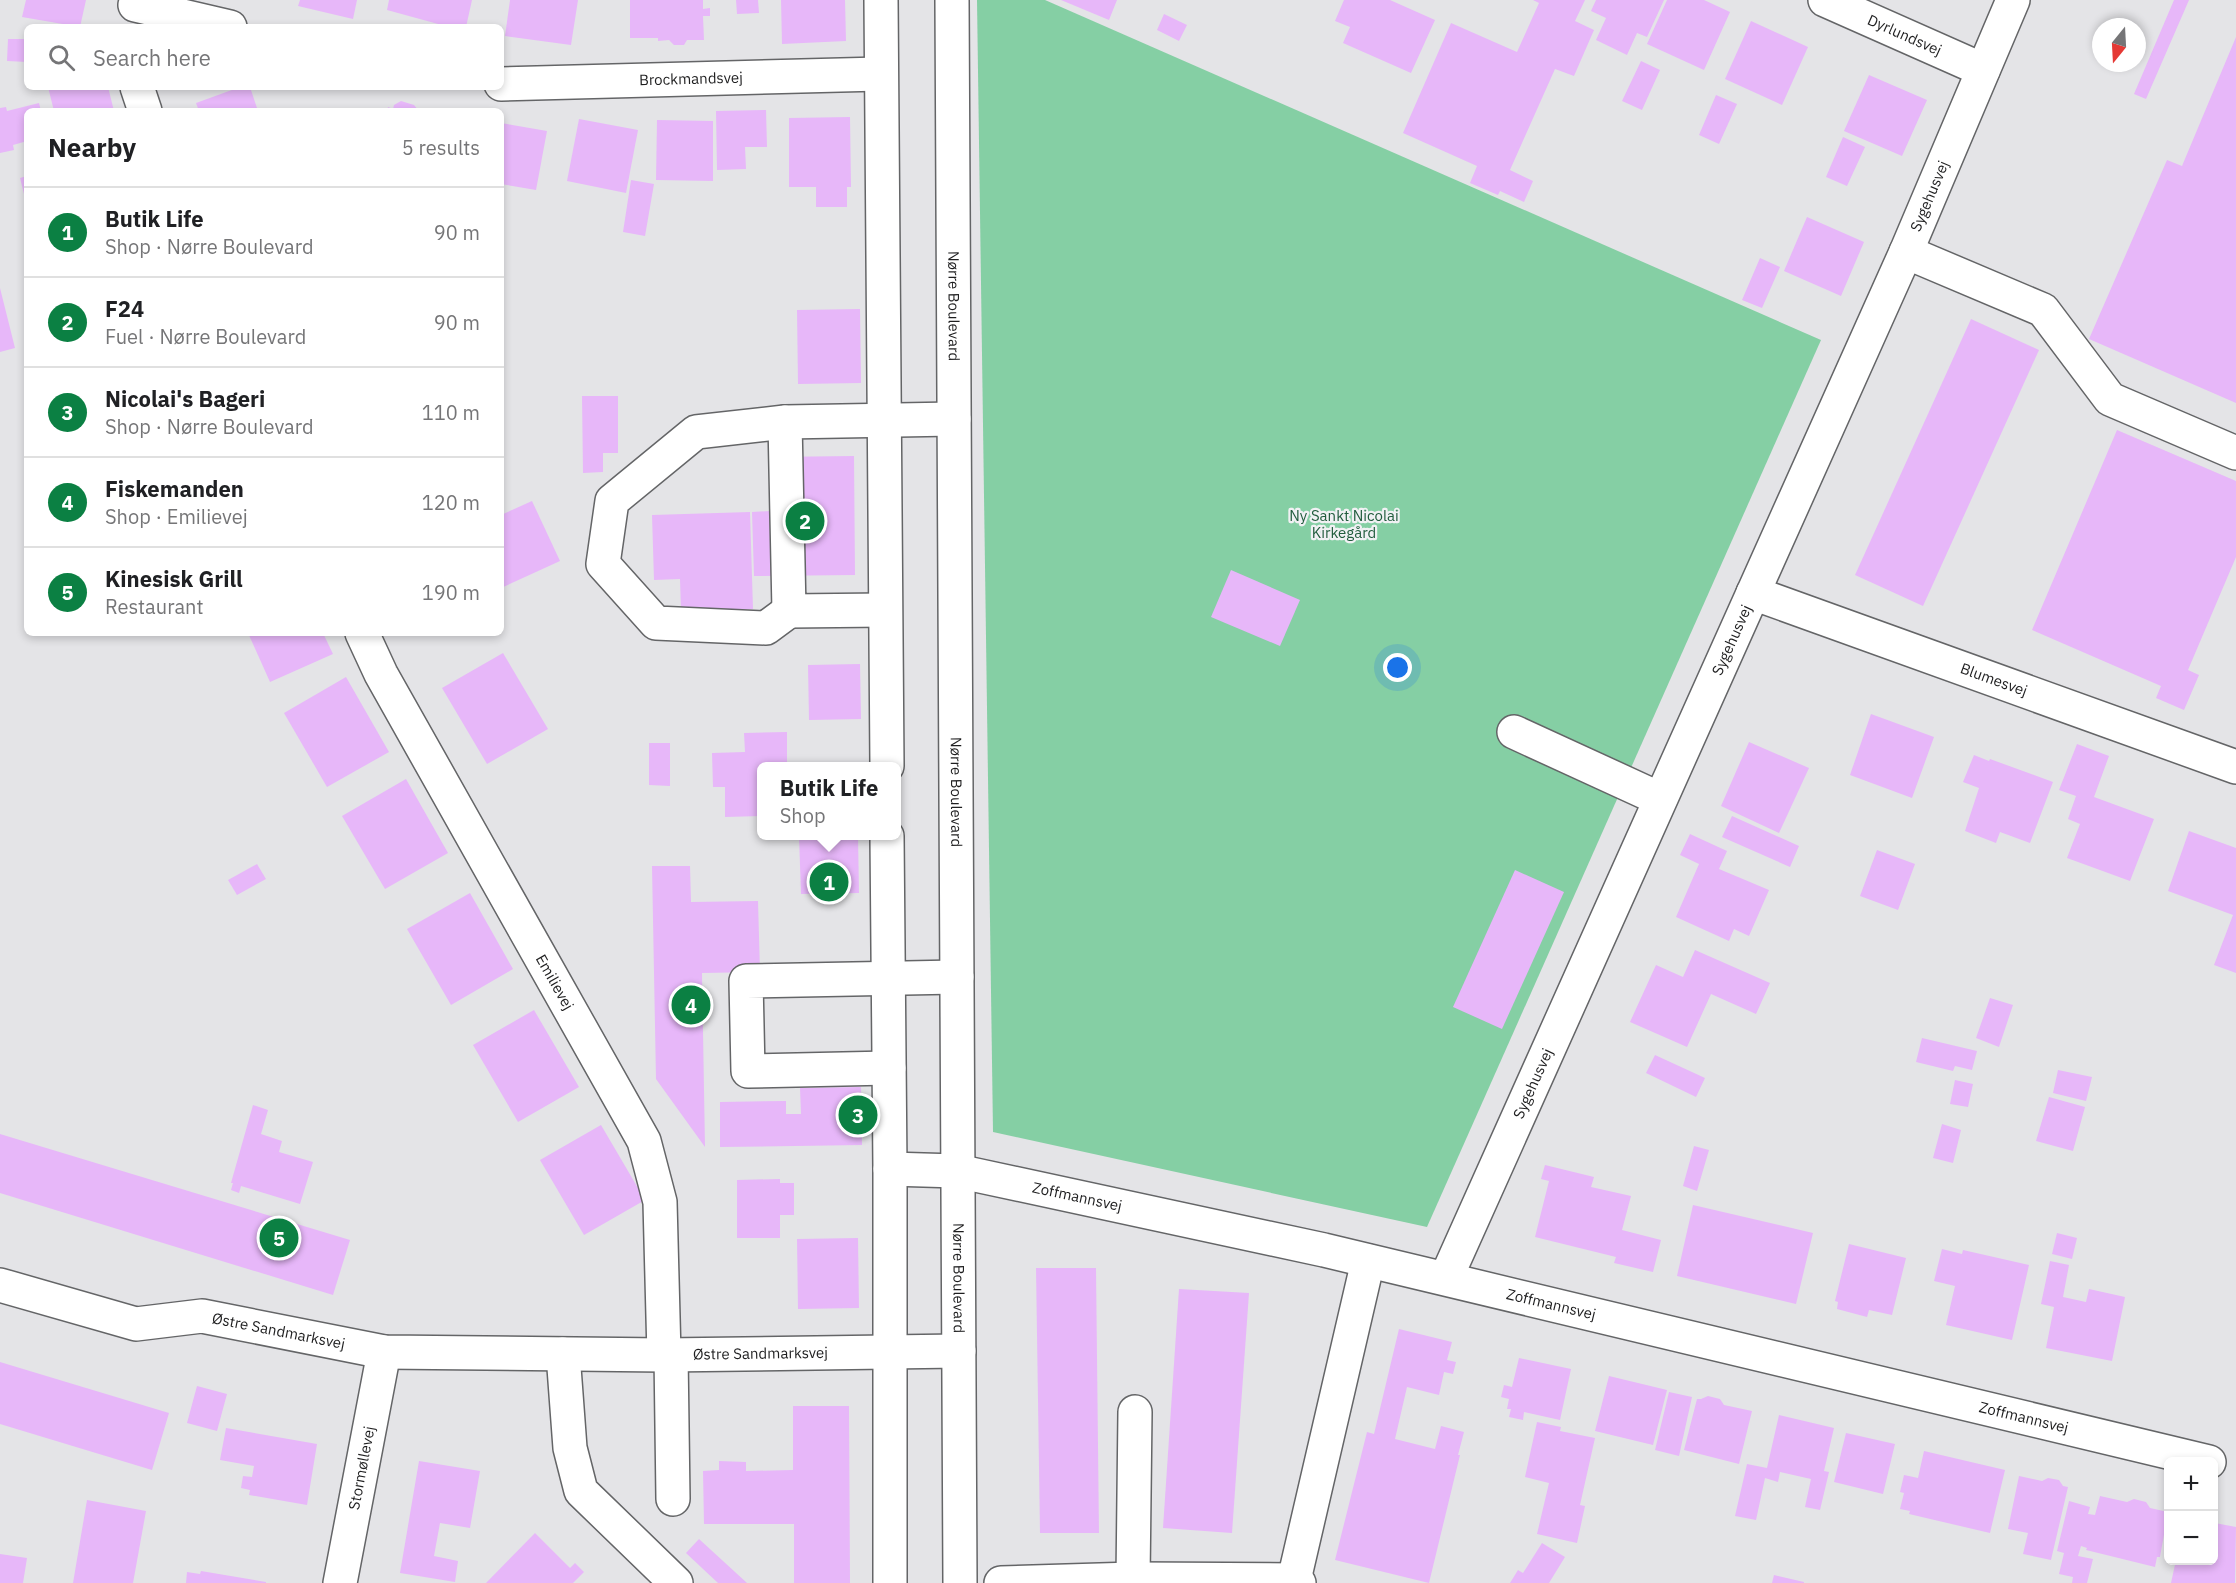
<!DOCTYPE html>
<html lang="en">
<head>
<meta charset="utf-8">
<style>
  :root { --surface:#fff; --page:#f6f6f6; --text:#202124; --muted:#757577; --line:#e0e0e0; --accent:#0b8043 }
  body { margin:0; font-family:"IBM Plex Sans",sans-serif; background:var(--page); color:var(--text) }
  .controls { position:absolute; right:18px; bottom:18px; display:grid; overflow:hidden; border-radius:9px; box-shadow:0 3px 9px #0003 }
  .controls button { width:54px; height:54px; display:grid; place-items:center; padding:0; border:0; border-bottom:2px solid var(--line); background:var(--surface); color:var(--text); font:30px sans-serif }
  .compass { position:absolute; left:2092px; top:18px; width:54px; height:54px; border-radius:50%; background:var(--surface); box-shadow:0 3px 9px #0003; rotate:198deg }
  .you { position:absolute; left:1398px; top:668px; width:21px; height:21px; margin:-15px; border:4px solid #fff; border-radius:50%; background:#1a73e8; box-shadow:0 0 0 9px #1a73e833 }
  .badge { display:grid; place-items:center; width:39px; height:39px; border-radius:50%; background:var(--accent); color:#fff; font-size:20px; font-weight:700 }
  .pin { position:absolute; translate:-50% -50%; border:3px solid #fff; box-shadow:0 2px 6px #0006 }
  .popup { position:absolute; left:757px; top:762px; width:144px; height:78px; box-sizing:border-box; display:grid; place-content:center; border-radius:9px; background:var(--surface); filter:drop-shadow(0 2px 4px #0005); font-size:20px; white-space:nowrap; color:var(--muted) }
  .popup b { font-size:22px; color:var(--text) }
  .popup::after { content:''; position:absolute; left:50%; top:100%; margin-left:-12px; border:12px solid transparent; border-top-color:var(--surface) }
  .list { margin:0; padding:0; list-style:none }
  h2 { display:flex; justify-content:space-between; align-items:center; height:78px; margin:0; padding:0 24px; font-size:26px }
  h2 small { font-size:20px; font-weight:400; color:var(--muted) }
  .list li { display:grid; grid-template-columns:39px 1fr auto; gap:18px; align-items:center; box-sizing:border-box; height:90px; padding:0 24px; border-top:2px solid var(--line) }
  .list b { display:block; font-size:22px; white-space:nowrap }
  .list p { margin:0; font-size:20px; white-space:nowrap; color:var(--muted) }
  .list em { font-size:20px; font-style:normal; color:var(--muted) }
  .icon { flex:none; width:33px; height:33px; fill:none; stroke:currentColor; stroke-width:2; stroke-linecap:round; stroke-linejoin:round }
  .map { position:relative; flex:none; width:2236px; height:1583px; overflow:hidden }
  .search { position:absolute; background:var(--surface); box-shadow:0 3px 9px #0003; left:24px; top:24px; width:480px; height:66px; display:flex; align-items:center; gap:15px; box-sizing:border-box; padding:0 21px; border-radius:9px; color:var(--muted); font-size:22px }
  .panel { position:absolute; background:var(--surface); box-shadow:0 3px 9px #0003; left:24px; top:108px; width:480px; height:528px; border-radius:9px }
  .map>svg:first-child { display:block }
</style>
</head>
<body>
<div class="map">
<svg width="2236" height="1583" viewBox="0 0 2236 1583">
  <rect width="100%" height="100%" fill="#e4e4e7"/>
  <!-- green -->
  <path fill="#85cfa4" d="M977,0H1045L1821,340L1427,1227L993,1132Z"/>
  <!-- building -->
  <g fill="#e7b7f9">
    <path d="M26,0H86L80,27L22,17Z"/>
    <path d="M300,0H357L353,19L298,6Z"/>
    <path d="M389,0H472L466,27H449L387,10Z"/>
    <path d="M510,0H578L571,45L505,36Z"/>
    <path d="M630,0H703V9L710,8V16H703L704,40H687L684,45H674L669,40L658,41V38H630Z"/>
    <path d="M736,0H758L759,13L737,14Z"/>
    <path d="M781,0H845L846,41L782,44Z"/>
    <path d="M1061,0H1117L1109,20Z"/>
    <path d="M1344,0H1390L1435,20L1411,73L1343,43L1350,27L1335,21Z"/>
    <path d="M1533,0H1585L1575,21L1594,30L1574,76L1555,69L1510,170L1533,181L1524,202L1500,191L1498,195L1470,183L1477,166L1403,133L1451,23L1517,52L1539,3Z"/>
    <path d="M1596,0H1664L1647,37L1637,33L1627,55L1596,40L1606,18L1591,11Z"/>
    <path d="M1667,0H1704L1730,12L1704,70L1647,44Z"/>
    <path d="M2174,0H2189L2146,99L2134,94Z"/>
    <path d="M1164,14L1187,25L1179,41L1157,30Z"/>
    <path d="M1751,21L1808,47L1782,105L1725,79Z"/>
    <path d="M2236,37V403L2089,339L2167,160L2182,166Z"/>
    <path d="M8,39H27V62L7,61Z"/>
    <path d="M1641,61L1660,70L1642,110L1622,101Z"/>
    <path d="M1869,75L1927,100L1902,156L1844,131Z"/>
    <path d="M48,87H108L114,111H54Z"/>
    <path d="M240,87H250L258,111H199L196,103Z"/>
    <path d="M1716,95L1737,104L1719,144L1699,135Z"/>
    <path d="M401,101L414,105L419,111H387L388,107L393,109L394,105Z"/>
    <path d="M39,103L41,111H27V141L13,145L14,150L0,153V108L6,107L7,111Z"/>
    <path d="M766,110L767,147H745L746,169L717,170L716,111Z"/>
    <path d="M850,117L851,187H847V207H816V187H789V118Z"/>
    <path d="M579,119L638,130L626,193L567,181Z"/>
    <path d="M657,120L713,121V181L656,180Z"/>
    <path d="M501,123L547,131L536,190L501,184Z"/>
    <path d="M1843,137L1865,147L1847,186L1826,177Z"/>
    <path d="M27,176V193L24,194L20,178Z"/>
    <path d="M631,180L654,184L645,236L623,232Z"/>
    <path d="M1807,217L1864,242L1841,296L1784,271Z"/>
    <path d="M1760,258L1780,267L1762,308L1742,300Z"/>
    <path d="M0,288L15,348L0,352Z"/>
    <path d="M860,309L861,383L798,384L797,310Z"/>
    <path d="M1971,319L2039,350L1923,606L1855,575Z"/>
    <path d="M582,396H618V453H603V472L583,473Z"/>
    <path d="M2117,430L2236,481V557L2188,670L2199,675L2184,710L2156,698L2161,686L2032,630Z"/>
    <path d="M854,456L855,575L754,576L752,512L770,511V457Z"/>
    <path d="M532,501L560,561L501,588V515Z"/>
    <path d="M750,512L753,609L681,611L680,579L654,580L652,515Z"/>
    <path d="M1231,570L1300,600L1280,646L1211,617Z"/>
    <path d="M248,633H323L333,654L270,682Z"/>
    <path d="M503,653L548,729L487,764L442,688Z"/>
    <path d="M860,664L861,719L809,720L808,665Z"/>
    <path d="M346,677L389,752L327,787L284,713Z"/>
    <path d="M1871,714L1934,737L1912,798L1850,775Z"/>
    <path d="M787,732V766H762V816L725,817V787H713L712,753L745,752L744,733Z"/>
    <path d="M1749,742L1809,768L1779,833L1721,806Z"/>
    <path d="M649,743H670V786L649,785Z"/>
    <path d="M2077,744L2109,756L2094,797L2154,819L2130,881L2067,858L2080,824L2068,819L2076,796L2059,790Z"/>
    <path d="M1974,755L1989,761L1990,759L2053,782L2030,843L2000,832L1996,843L1965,831L1979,788L1963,782Z"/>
    <path d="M406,779L448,853L385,889L342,816Z"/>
    <path d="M1732,816L1799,846L1790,867L1722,837Z"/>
    <path d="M2189,831L2236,848V973L2214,965L2233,915L2168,891Z"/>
    <path d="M1690,834L1727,851L1719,869L1769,890L1749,936L1734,929L1729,941L1676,917L1699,864L1680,855Z"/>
    <path d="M799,836H858L859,893L801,894Z"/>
    <path d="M1877,850L1915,864L1898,910L1860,896Z"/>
    <path d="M257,864L266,879L237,895L228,880Z"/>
    <path d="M652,866H690L691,902L758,901L760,972L702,973L705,1147L656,1079Z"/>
    <path d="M1515,870L1564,892L1502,1029L1453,1007Z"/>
    <path d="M470,893L513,969L451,1005L407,929Z"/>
    <path d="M1695,950L1770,983L1756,1014L1711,994L1687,1047L1630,1022L1656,965L1683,977Z"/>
    <path d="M1990,998L2013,1005L1999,1047L1976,1038Z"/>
    <path d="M534,1010L579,1087L518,1122L473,1045Z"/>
    <path d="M1922,1038L1977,1051L1972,1070L1955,1066L1953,1071L1916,1062Z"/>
    <path d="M1655,1055L1705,1078L1696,1097L1646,1073Z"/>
    <path d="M2058,1070L2092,1077L2086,1101L2053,1093Z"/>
    <path d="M1955,1080L1973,1084L1968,1107L1950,1104Z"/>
    <path d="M861,1087L862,1145L720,1147V1102L786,1101V1114H801L800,1088Z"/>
    <path d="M2049,1097L2085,1107L2073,1151L2036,1141Z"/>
    <path d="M253,1105L268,1110L261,1134L282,1141L279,1152L313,1162L300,1204L241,1186L239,1193L231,1190L233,1183H231Z"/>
    <path d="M1942,1124L1961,1130L1953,1163L1933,1158Z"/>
    <path d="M601,1125L645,1200L584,1235L540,1160Z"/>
    <path d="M0,1134L350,1240L333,1295L0,1193Z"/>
    <path d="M1694,1146L1709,1150L1697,1191L1683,1186Z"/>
    <path d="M1545,1165L1594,1177L1591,1187L1631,1196L1622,1230L1661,1240L1653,1272L1614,1263L1616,1257L1535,1237L1549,1181L1541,1179Z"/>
    <path d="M780,1179V1183H794V1215H780V1238H737V1180Z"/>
    <path d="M1693,1205L1813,1233L1796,1304L1677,1276Z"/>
    <path d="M2057,1233L2077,1238L2072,1259L2052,1254Z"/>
    <path d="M858,1238L859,1308L798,1309L797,1239Z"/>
    <path d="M1849,1244L1906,1258L1892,1315L1869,1310L1867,1317L1837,1309L1838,1302L1835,1301Z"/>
    <path d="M1942,1249L1962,1254L1963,1250L2029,1265L2012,1340L1946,1325L1955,1286L1934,1281Z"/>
    <path d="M2050,1261L2069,1265L2063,1297L2086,1302L2089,1289L2125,1297L2112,1361L2046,1348L2054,1307L2041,1304Z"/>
    <path d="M1036,1268H1096L1099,1533H1040Z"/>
    <path d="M1179,1289L1249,1293L1232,1533L1163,1528Z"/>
    <path d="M1399,1329L1452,1342L1447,1360L1456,1362L1453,1374L1444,1372L1439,1395L1407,1387L1395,1439L1435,1449L1441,1426L1464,1432L1458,1455H1460L1429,1583L1335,1560L1367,1432L1374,1434Z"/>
    <path d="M1519,1358L1571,1369L1560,1420L1524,1412L1523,1420L1509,1417L1511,1409H1507L1509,1399L1501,1397L1504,1385L1512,1387Z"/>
    <path d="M0,1362L169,1413L152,1470L0,1424Z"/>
    <path d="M1609,1376L1667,1390L1653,1445L1595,1431Z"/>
    <path d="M197,1386L227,1394L217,1431L187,1423Z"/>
    <path d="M1669,1392L1692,1397L1679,1456L1655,1450Z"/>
    <path d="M1708,1396L1720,1399L1724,1405L1752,1411L1739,1464L1684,1450L1697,1399H1701Z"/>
    <path d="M793,1406H849L850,1583H794V1524H704L703,1471L719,1470V1461L746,1462V1471L793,1470Z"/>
    <path d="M1779,1415L1834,1428L1824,1471L1829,1472L1820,1510L1805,1507L1811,1479L1780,1472L1778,1482L1765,1478L1756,1520L1735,1516L1747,1464L1767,1468Z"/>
    <path d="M1537,1422L1561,1427L1560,1431L1595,1438L1580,1505L1585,1506L1577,1543L1537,1534L1549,1483L1525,1477Z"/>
    <path d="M226,1428L317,1444L307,1505L249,1495L250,1490L241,1488L243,1476L252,1477L254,1466L220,1460Z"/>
    <path d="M1846,1433L1895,1444L1883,1494L1834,1482Z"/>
    <path d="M1924,1451L2005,1470L1990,1533L1909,1514L1910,1511L1900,1509L1904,1493L1900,1492L1904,1475L1918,1478Z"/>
    <path d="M419,1461L480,1471L470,1528L440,1523L434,1556L458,1561L455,1582L400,1573Z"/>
    <path d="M2019,1476L2042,1481L2048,1478L2059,1480L2063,1486L2068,1487L2051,1560L2023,1554L2028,1533L2008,1529Z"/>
    <path d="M2100,1496L2127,1502L2134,1499L2146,1502L2150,1508L2168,1512L2160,1557H2157L2155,1567L2086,1550L2087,1548L2081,1546L2078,1556L2093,1559L2087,1583H2072L2073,1577L2059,1574L2064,1553L2057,1551L2069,1501L2090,1507L2088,1514L2095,1515Z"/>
    <path d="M87,1500L146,1511L133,1583H73Z"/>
    <path d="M2215,1523L2236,1527L2235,1583H2171L2176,1560H2214Z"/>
    <path d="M535,1533L570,1568L575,1563L584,1572L573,1583H486Z"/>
    <path d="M699,1539L747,1583H718L686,1553Z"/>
    <path d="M1542,1543L1565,1557L1549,1583H1510L1518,1570L1523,1573Z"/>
    <path d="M0,1554L27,1558L23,1583H0Z"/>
    <path d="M201,1571L266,1582V1583H186L187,1572L200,1574Z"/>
    <path d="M1774,1575L1804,1582V1583H1772Z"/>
  </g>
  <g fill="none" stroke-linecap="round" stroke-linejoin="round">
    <!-- minor casing -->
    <g stroke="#646567" stroke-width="36">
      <g id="minor">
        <path d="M881,0L887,766"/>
        <path id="s1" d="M952,0L960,1583"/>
        <path id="s2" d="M1825,0L1983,70"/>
        <path d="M135,5L230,27"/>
        <path id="s3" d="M501,84L880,74"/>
        <path d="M137,87L145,111"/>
        <path d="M1906,252L2043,310L2110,399L2236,453"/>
        <path d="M785,422L696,432L612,501L603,564L656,623L766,628L789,611"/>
        <path id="s4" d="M1753,593L2236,767"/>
        <path d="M885,610L789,611L785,422L954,419"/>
        <path id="s5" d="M362,633L381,674L644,1141L660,1202L664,1355"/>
        <path d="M1514,732L1660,799"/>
        <path d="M887,836L890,1169V1583"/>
        <path d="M889,1068L748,1071L746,981L957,977"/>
        <path id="s6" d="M890,1169L957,1171L1324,1250L2209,1462"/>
        <path id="s7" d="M1446,1278L1906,252L2013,0"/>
        <path id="s8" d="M0,1285L136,1324L202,1316L384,1352L664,1355L959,1351"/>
        <path d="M563,1354L570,1448L581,1491L676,1583"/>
        <path d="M671,1354L673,1499"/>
        <path d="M1133,1579L1135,1412"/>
        <path d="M1294,1580L1368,1261"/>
        <path id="s9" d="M340,1583L384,1352"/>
        <path d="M1001,1583L1133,1579L1294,1580L1299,1583"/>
      </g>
    </g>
    <!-- minor -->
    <use href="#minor" stroke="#fff" stroke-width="33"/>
  </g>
  <g text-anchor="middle" stroke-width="4.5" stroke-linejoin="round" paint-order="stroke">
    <!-- street labels -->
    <g font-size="15" fill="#1e1e1f" stroke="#f1f1f4">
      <text dy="5" stroke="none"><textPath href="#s2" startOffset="87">Dyrlundsvej</textPath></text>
      <text dy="5" stroke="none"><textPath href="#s3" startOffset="190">Brockmandsvej</textPath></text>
      <text dy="5" stroke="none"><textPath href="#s7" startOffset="1185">Sygehusvej</textPath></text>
      <text dy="5" stroke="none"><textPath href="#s1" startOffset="306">Nørre Boulevard</textPath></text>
      <text dy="5" stroke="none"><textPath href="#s7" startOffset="699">Sygehusvej</textPath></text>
      <text dy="5" stroke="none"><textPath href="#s4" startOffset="256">Blumesvej</textPath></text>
      <text dy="5" stroke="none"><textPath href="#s1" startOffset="792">Nørre Boulevard</textPath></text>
      <text dy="5" stroke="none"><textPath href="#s5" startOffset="399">Emilievej</textPath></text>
      <text dy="5" stroke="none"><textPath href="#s7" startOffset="213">Sygehusvej</textPath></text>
      <text dy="5" stroke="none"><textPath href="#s6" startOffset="190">Zoffmannsvej</textPath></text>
      <text dy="5" stroke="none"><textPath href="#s1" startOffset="1278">Nørre Boulevard</textPath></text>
      <text dy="5" stroke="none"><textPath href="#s6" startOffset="676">Zoffmannsvej</textPath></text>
      <text dy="5" stroke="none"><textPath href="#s8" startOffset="286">Østre Sandmarksvej</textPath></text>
      <text dy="5" stroke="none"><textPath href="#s8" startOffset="770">Østre Sandmarksvej</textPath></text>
      <text dy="5" stroke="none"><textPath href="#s6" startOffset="1162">Zoffmannsvej</textPath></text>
      <text dy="5" stroke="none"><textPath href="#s9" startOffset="117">Stormøllevej</textPath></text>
    </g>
    <!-- park labels -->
    <g font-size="15" fill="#215c3d" stroke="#f1f1f4">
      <text x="1344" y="521">Ny Sankt Nicolai<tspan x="1344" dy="17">Kirkegård</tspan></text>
    </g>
  </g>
</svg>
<div class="controls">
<button>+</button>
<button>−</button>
</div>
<svg class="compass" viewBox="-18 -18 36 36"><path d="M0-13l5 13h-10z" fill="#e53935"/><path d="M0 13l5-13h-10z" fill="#757577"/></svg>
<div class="you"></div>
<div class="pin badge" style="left:829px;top:882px">1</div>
<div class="popup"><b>Butik Life</b>Shop</div>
<div class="pin badge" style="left:805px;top:521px">2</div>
<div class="pin badge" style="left:858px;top:1115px">3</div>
<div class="pin badge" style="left:691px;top:1005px">4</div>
<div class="pin badge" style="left:279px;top:1238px">5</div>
<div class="search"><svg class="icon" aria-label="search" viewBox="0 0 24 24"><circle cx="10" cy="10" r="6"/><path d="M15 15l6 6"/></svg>Search here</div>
<section class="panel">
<h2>Nearby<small>5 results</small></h2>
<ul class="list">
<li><span class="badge">1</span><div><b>Butik Life</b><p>Shop · Nørre Boulevard</p></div><em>90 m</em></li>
<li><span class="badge">2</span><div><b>F24</b><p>Fuel · Nørre Boulevard</p></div><em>90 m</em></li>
<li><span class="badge">3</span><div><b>Nicolai's Bageri</b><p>Shop · Nørre Boulevard</p></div><em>110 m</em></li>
<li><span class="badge">4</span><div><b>Fiskemanden</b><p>Shop · Emilievej</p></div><em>120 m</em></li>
<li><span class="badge">5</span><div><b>Kinesisk Grill</b><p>Restaurant</p></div><em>190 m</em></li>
</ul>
</section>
</div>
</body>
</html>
